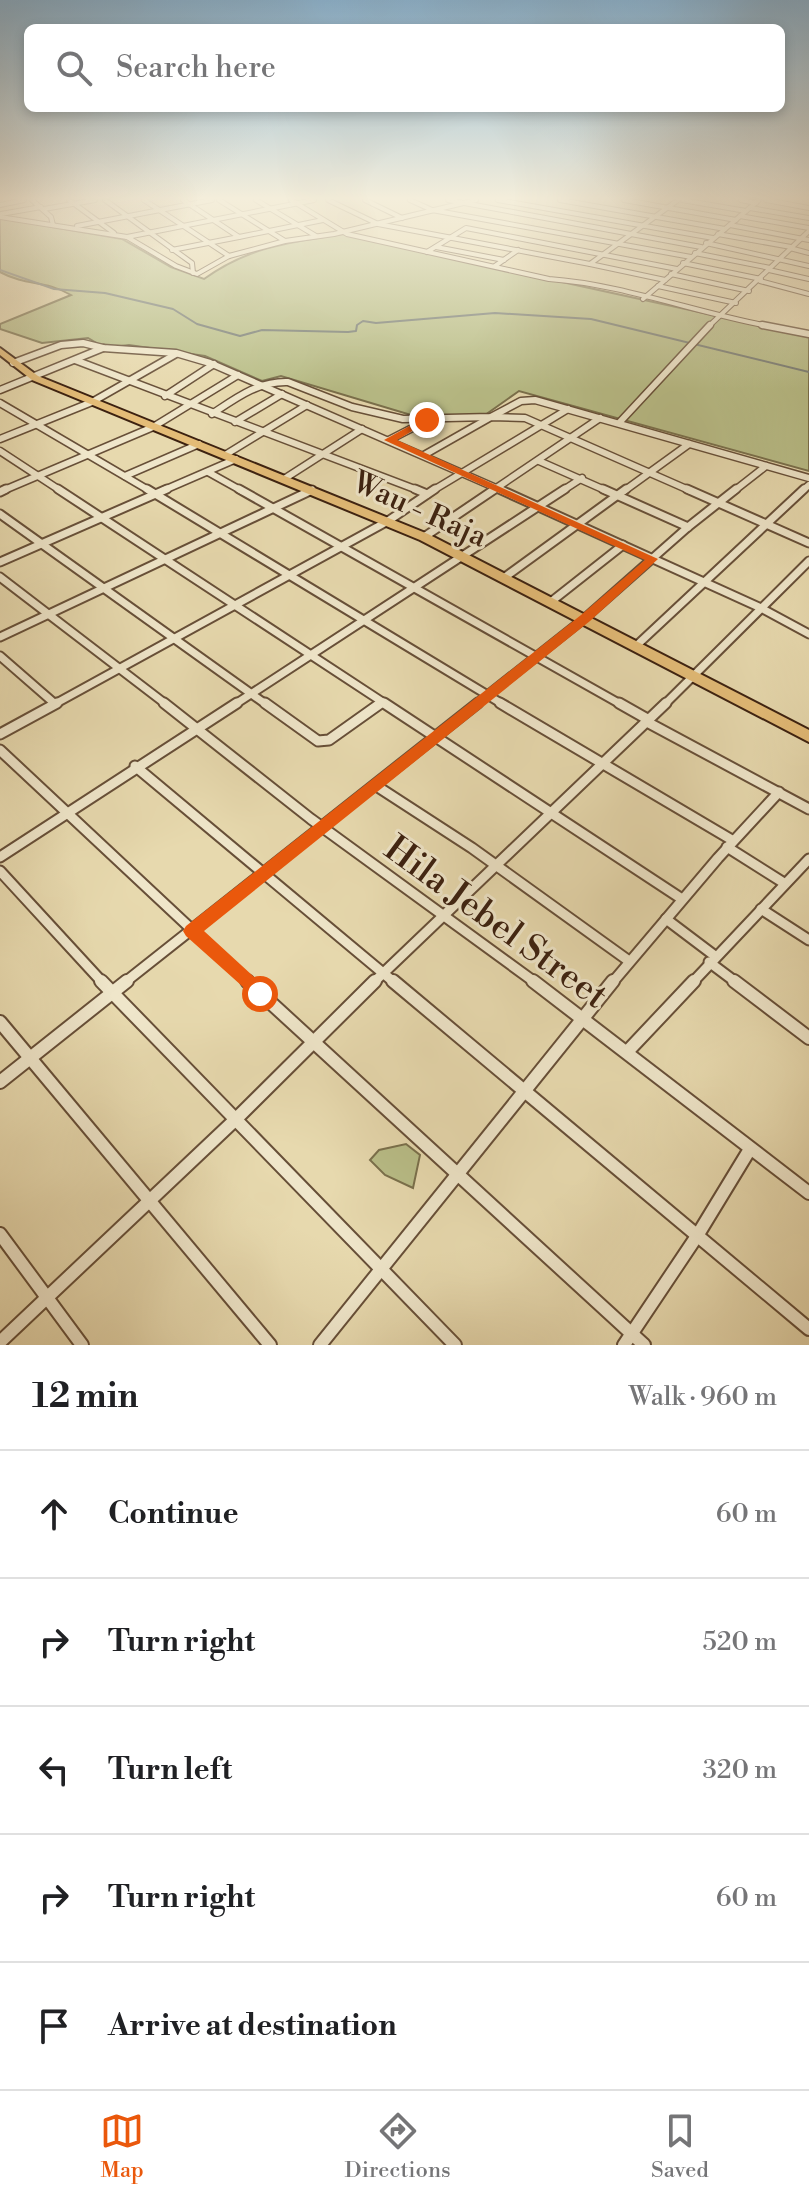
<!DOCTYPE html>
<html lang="en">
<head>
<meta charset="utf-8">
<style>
  :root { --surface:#fff; --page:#f2f2f2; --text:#202124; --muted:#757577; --line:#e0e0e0; --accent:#ea580c }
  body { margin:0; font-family:"Libre Bodoni",serif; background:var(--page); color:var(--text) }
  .stop { position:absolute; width:24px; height:24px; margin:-18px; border:6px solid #ea580c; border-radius:50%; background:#fff }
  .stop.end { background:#ea580c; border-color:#fff; box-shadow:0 2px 8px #0008 }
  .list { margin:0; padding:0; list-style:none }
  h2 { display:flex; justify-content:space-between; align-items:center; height:104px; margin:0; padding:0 32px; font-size:34px }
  h2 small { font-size:26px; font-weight:400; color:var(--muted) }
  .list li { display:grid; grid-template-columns:52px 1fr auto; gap:24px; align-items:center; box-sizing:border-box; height:128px; padding:0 32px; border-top:2px solid var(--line) }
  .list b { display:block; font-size:30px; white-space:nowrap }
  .list em { font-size:26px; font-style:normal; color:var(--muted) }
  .icon { flex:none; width:44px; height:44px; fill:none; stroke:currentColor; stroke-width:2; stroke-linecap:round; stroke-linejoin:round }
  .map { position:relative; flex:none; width:809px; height:1345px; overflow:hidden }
  .search { position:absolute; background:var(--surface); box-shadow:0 4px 12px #0003; left:24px; right:24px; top:24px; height:88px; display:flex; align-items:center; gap:20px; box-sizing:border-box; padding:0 28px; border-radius:12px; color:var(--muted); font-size:30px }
  .sheet { height:744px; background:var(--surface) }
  nav { display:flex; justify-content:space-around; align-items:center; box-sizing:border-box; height:112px; border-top:2px solid var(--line); background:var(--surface); font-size:22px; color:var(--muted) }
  nav a { display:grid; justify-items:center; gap:4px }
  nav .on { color:var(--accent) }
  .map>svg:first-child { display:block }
</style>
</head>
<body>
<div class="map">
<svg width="809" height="1345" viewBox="0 0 809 1345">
  <rect width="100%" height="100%" fill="#e7d9ae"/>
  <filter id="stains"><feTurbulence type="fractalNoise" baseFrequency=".0025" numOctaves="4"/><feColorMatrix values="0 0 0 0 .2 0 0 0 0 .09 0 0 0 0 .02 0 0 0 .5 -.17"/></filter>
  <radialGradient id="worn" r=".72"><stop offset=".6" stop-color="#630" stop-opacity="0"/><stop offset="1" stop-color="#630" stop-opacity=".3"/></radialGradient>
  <!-- green -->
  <g fill="#b9be88" stroke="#7a704c" stroke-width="2">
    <path d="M0,218L122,239L171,267L204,279C250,246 289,243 343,234L809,336V471L519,391L485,415H411L281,376L262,381L205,356L129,345L105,348L88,338L42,343L0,329V324L71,295C43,279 28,287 0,272Z"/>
    <path d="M406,1144L420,1155L413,1188L385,1175L370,1160L379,1150Z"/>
  </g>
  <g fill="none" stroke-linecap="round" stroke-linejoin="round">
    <!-- stream -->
    <path stroke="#767b74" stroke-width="2" d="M0,270L54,289L105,293L173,309L197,324L240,336L262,330L348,332L356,331L357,325L363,321L376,323L495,313L591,319L809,372"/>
    <!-- street-far4 casing -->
    <g stroke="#674f38" stroke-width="6">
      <g id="street-far4">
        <path d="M32,200L51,217L53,225"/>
        <path d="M69,200L114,233"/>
        <path d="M105,200L192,263L193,273"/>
        <path d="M144,200L229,256"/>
        <path d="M183,200L239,237L323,220"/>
        <path d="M219,200L285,241"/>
        <path d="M256,200L316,236"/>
        <path d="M291,200L347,234L549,279C622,284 700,314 773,327"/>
        <path d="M328,200L378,224L590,264L678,200"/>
        <path d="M365,200L402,218"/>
        <path d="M410,200L432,210L691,257"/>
        <path d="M448,200L701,247"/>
        <path d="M498,200L713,238"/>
        <path d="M560,200L725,229"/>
        <path d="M624,200L736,220"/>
        <path d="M682,200L746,211"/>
        <path d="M741,200L756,203"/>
        <path d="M766,200L809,208"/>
        <path d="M0,205L24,200"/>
        <path d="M750,208L809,218"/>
        <path d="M44,209L95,200"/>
        <path d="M1,214L41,207"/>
        <path d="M740,216L809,228"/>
        <path d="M0,217L127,237L176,266L197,274L229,256L285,241L334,234L476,200"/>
        <path d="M730,225L809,240"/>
        <path d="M77,226L212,200"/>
        <path d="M718,234L791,247"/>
        <path d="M127,237L314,200"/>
        <path d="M706,243L809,266"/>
        <path d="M436,247L504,260"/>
        <path d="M790,248L809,253"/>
        <path d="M172,250L239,237"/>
        <path d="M427,252L466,228L677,269"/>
        <path d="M695,253L770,268"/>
        <path d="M683,263L761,279"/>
        <path d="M590,264L665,280"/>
        <path d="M495,266L518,250"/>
        <path d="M769,270L809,279"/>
        <path d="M671,274L749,291"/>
        <path d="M760,281L809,294"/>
        <path d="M658,286L736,303"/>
        <path d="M643,299L759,200"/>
        <path d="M708,327L809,231"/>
      </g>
    </g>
    <!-- street-far3 casing -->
    <g stroke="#674f38" stroke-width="9">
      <g id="street-far3">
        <path d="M762,325L809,334"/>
        <path d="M75,360L420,491"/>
        <path d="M13,363L61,345L83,343L103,348L176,353L210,363L503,491"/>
        <path d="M0,390L103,348"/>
        <path d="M165,396L214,364"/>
        <path d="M0,403L150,491"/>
        <path d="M212,414C236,398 258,381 288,382L352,407L403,419L491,417L521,401L535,400L809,478"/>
        <path d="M235,422L282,394"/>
        <path d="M619,423L710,325"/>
        <path d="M0,439L92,402L176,354"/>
        <path d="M389,440L424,422"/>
        <path d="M0,451L61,491"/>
        <path d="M225,455L307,405"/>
        <path d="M424,455L491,417L525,418L691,491"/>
        <path d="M539,461L607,491"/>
        <path d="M208,472L242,491"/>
        <path d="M125,476L199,444"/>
        <path d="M284,479L362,429"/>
        <path d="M2,491L153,427L238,375"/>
        <path d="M162,491L236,459"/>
        <path d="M432,491L568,409"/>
        <path d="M492,491L600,418"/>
        <path d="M562,491L582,478"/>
        <path d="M624,491L689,444"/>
        <path d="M734,491L766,466"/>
        <path d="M802,491L809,485"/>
      </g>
    </g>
    <!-- street-far2 casing -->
    <g stroke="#674f38" stroke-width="11">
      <g id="street-far2">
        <path d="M58,489L387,705"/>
        <path d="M147,489L504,705"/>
        <path d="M239,489L622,705"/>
        <path d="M415,489L427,494"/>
        <path d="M499,489L761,608L809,634"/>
        <path d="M603,489L688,527"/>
        <path d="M687,489L809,543"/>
        <path d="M0,492L6,489"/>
        <path d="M0,514L267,705"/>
        <path d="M424,537L495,489"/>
        <path d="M0,562L167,489"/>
        <path d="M0,577L167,705"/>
        <path d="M505,577L626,489"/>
        <path d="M552,601L623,545"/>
        <path d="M0,637L312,490"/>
        <path d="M636,646L804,489"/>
        <path d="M0,656L54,703"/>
        <path d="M53,705L388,521L435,489"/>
        <path d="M234,705L565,489"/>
        <path d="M378,705L382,702"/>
        <path d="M475,705L585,618L688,527L736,489"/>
        <path d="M664,705L809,561"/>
      </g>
    </g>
    <!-- street-far1 casing -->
    <g stroke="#674f38" stroke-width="13">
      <g id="street-far1">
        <path d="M164,703L311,819L536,983"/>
        <path d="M265,703L318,741L329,740L381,703"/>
        <path d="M384,703L682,899"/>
        <path d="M500,703L732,840"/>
        <path d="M619,703L649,720"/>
        <path d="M647,722L809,809"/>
        <path d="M0,734L57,703"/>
        <path d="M0,750L249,983"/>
        <path d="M135,766L395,983"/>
        <path d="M375,785L472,848L629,961"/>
        <path d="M727,847L784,883"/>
        <path d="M0,857L237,703"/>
        <path d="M0,871L103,983"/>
        <path d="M761,909L809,940"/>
        <path d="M666,919L715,956"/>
        <path d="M709,962L737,983"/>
        <path d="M124,983L478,703"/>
        <path d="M373,983L666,703"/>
        <path d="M612,983L718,858L779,792"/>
        <path d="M692,983L809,859"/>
      </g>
    </g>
    <!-- street casing -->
    <g stroke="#674f38" stroke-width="16">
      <g id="street">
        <path d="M101,981L455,1345"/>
        <path d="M247,981L644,1345"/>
        <path d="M393,981L809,1329"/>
        <path d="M533,981L809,1193"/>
        <path d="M734,981L809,1038"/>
        <path d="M0,1022L270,1345"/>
        <path d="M627,1052L694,981"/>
        <path d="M0,1082L127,981"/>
        <path d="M0,1234L82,1345"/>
        <path d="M0,1342L236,1119L375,981"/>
        <path d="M320,1345L613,981"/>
        <path d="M624,1345L697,1236L750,1149"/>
      </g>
    </g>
    <!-- primary casing -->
    <g stroke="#3c2110" stroke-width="4">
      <path id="primary" d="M0,348L38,376L428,534L809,730V742L420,540L32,380L0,355Z"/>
    </g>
    <!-- street-far4 -->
    <use href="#street-far4" stroke="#efe6ca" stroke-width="4"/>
    <!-- street-far3 -->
    <use href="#street-far3" stroke="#efe6ca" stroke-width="6"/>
    <!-- street-far2 -->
    <use href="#street-far2" stroke="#efe6ca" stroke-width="7"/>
    <!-- street-far1 -->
    <use href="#street-far1" stroke="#efe6ca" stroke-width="9"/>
    <!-- street -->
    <use href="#street" stroke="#efe6ca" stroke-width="12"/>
    <!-- primary -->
    <use href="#primary" fill="#e4bc77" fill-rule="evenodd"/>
  </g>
  <!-- sky -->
  <linearGradient id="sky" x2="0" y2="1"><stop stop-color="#8ab5d4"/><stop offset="0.51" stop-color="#f4eedb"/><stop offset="1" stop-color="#f4eedb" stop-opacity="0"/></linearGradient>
  <rect width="809" height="389" fill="url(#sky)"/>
  <!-- route -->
  <path fill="#ea580c" d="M424,418L431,420L397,440L658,559L590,621L204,931L266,988L269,994L266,1000L260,1002L186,936L183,931L186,926L581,615L645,560L384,440Z"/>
  <g text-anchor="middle" stroke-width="6" stroke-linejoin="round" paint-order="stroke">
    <!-- street labels -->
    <g font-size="30" fill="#3c2110" stroke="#efe6ca">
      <text transform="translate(420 509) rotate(24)" y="10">Wau - Raja</text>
    </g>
    <!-- near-street labels -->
    <g font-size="36" fill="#3c2110" stroke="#efe6ca">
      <text transform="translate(497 921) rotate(36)" y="13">Hila Jebel Street</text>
    </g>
  </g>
  <rect width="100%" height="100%" filter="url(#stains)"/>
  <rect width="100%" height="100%" fill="url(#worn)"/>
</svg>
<div class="stop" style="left:260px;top:994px"></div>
<div class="stop end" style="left:427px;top:420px"></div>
<div class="search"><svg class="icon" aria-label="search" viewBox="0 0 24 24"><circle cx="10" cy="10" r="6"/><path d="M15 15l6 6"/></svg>Search here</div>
</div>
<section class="sheet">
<h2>12 min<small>Walk · 960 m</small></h2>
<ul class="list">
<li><svg class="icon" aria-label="ahead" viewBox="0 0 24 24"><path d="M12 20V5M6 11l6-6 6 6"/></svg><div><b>Continue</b></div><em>60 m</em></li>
<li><svg class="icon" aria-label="right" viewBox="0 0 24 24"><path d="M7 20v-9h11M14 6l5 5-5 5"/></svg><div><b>Turn right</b></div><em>520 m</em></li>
<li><svg class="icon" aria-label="left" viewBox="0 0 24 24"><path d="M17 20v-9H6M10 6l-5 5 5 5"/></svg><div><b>Turn left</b></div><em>320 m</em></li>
<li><svg class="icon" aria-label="right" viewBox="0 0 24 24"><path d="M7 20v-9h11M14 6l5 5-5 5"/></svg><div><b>Turn right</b></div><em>60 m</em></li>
<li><svg class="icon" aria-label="arrive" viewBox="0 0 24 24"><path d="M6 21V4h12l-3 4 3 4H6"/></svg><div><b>Arrive at destination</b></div></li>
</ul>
</section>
<nav>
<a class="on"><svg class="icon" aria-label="map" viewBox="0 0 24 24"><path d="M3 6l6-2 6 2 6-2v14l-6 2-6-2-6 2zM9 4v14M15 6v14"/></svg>Map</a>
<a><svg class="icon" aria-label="directions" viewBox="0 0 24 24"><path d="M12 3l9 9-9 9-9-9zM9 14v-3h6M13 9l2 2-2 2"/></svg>Directions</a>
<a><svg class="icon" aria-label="saved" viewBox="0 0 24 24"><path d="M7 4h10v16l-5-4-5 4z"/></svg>Saved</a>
</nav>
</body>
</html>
